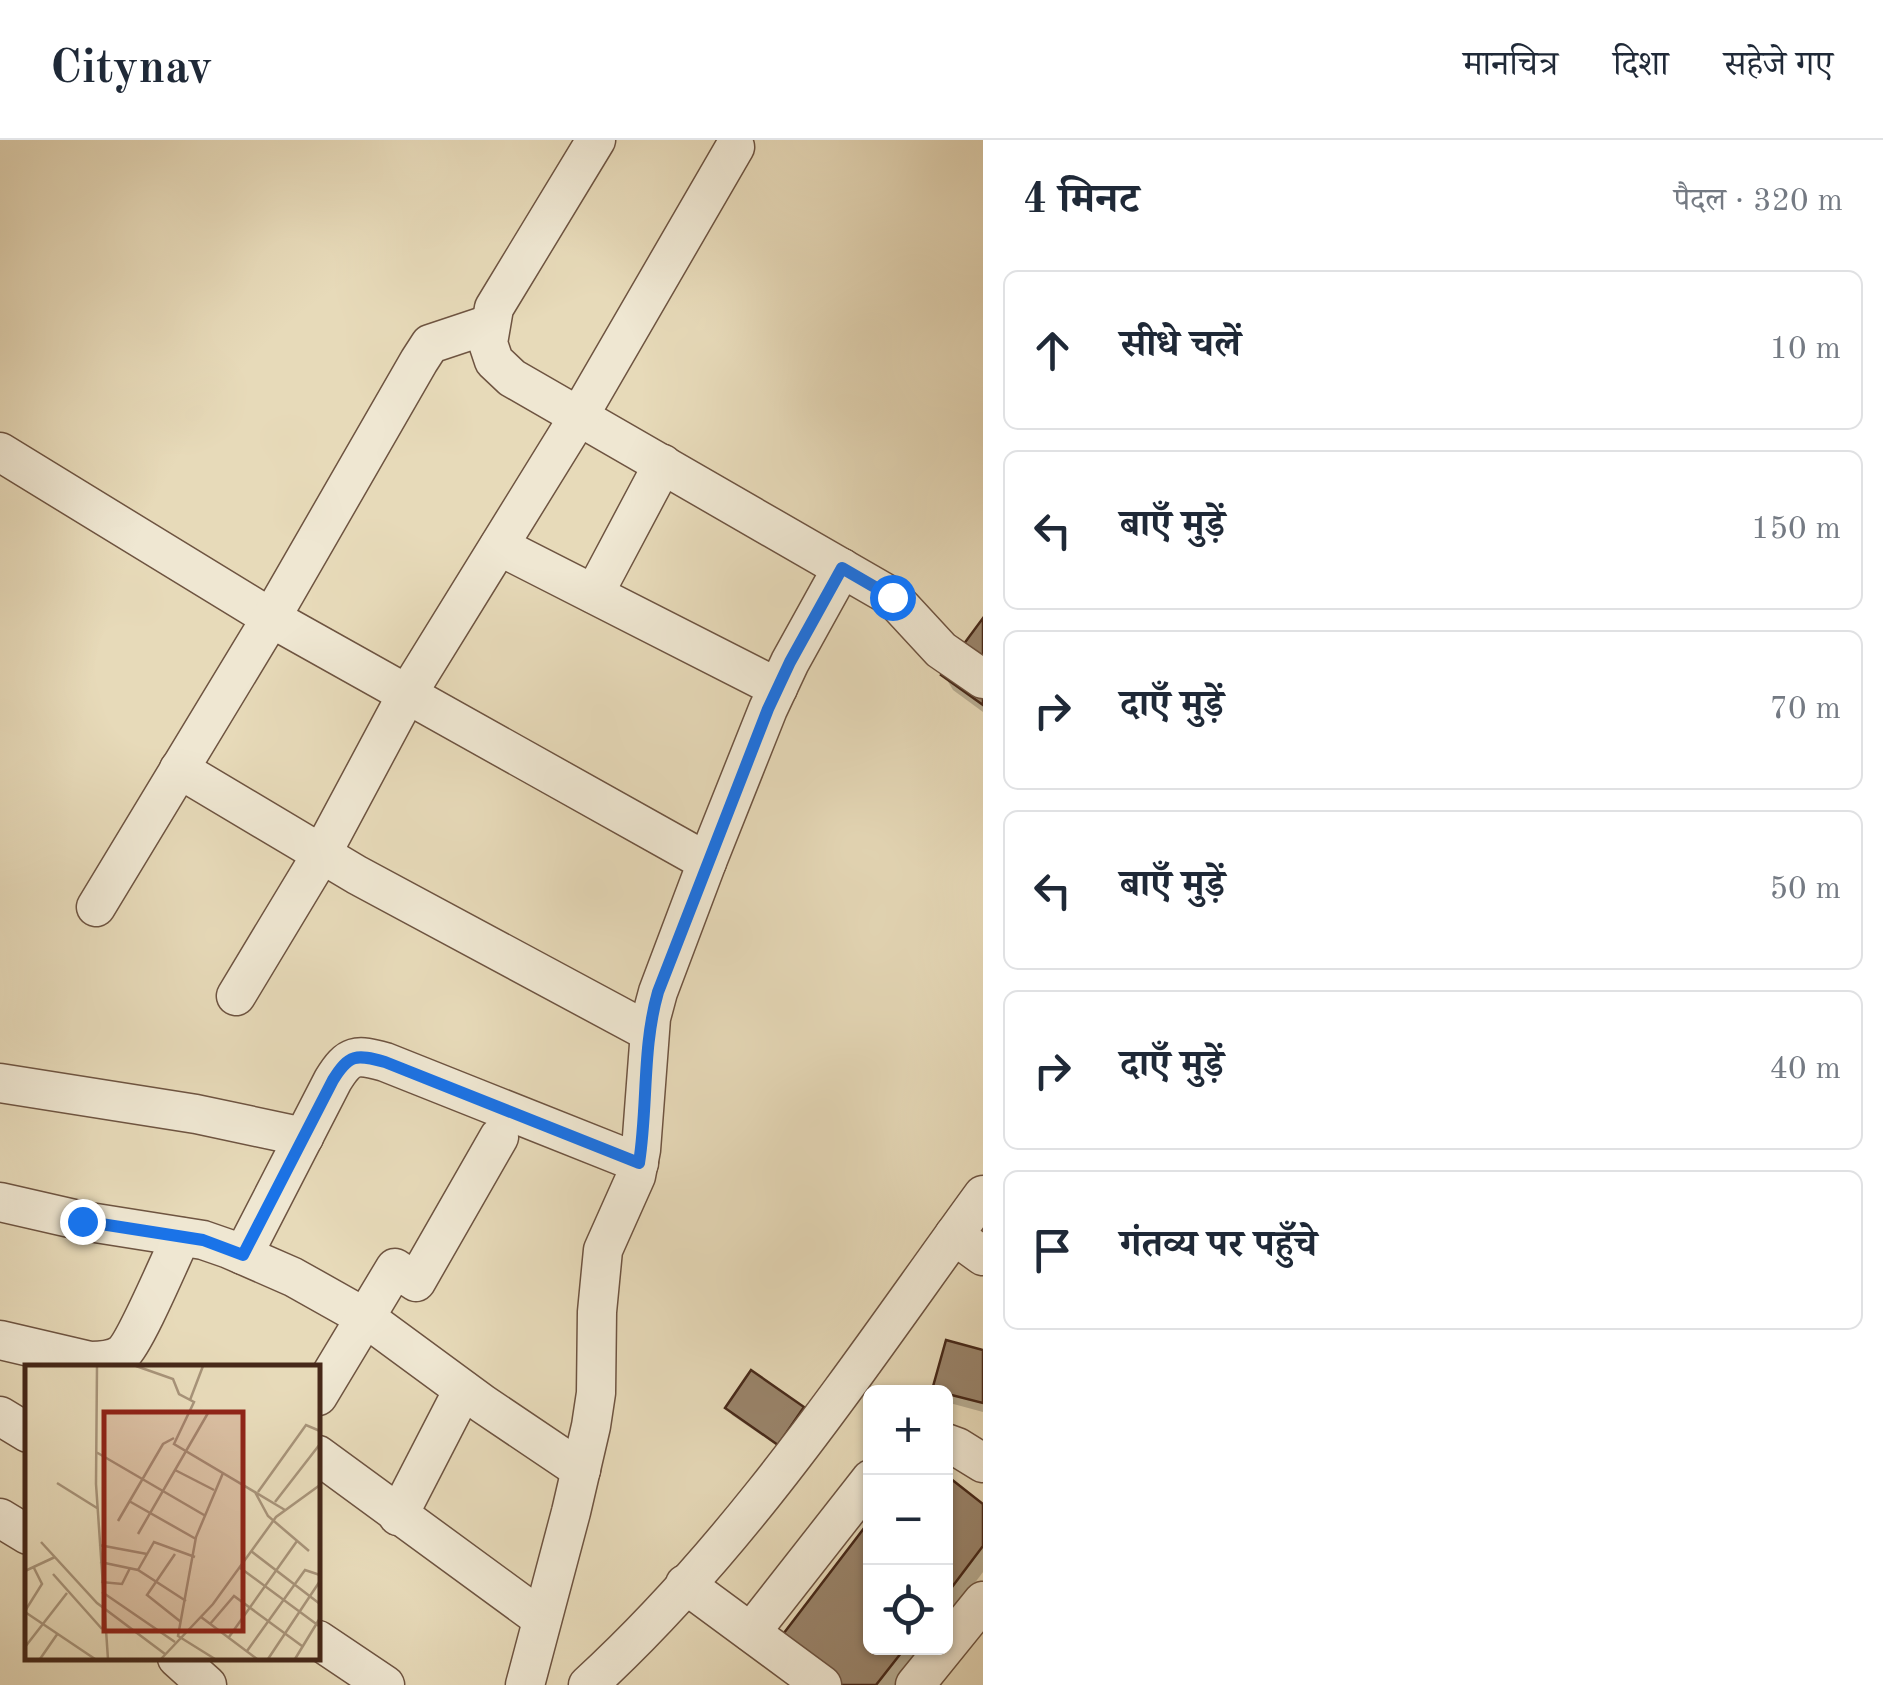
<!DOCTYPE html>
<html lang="hi">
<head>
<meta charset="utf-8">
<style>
  :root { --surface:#fff; --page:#f2f2f3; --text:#1f2937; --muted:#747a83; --line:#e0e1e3 }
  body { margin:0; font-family:"Old Standard TT","Noto Serif Devanagari",serif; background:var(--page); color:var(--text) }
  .controls { position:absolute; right:30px; bottom:30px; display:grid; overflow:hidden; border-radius:15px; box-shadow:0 2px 8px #0004 }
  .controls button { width:90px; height:90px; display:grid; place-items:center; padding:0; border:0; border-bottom:2px solid var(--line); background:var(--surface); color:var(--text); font:50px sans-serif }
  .stop { position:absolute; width:30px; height:30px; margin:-22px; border:8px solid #1a73e8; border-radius:50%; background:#fff }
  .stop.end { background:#1a73e8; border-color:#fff; box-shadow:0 2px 10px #0008 }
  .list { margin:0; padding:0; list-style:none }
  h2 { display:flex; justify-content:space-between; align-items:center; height:130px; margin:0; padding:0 40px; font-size:42px }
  h2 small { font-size:32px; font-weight:400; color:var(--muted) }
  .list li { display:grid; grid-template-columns:65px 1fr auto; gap:30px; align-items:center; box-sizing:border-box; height:160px; margin:0 20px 20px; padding:0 20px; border:2px solid var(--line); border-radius:15px }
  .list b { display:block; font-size:38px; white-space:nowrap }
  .list em { font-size:32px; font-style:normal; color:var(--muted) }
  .icon { flex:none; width:55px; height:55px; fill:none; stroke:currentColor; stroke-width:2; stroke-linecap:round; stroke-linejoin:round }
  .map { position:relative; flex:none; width:983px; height:1545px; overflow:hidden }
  header { display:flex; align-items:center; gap:60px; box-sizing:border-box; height:140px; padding:0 50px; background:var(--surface); border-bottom:2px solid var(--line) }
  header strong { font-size:48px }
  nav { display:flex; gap:55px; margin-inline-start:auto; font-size:35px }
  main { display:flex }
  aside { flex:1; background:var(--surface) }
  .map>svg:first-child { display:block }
</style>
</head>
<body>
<header>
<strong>Citynav</strong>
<nav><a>मानचित्र</a><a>दिशा</a><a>सहेजे गए</a></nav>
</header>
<main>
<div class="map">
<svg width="983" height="1545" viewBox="0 0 983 1545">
  <rect width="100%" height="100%" fill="#e7dab9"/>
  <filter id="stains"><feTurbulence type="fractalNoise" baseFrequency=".002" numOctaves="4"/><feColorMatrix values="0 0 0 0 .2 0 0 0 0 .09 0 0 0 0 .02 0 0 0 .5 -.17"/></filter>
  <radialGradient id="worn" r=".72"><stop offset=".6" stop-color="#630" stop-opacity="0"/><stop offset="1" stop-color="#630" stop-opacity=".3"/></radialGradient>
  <!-- shadow -->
  <g fill="#0003">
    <path d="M983,482V572L953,550L944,535Z"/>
    <path d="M947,1203L983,1213V1272L946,1262V1252H937L935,1250Z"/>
    <path d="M728,1268L802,1269L807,1276L783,1310L732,1275Z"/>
    <path d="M946,1339L983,1367V1432L946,1481Z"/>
    <path d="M871,1508H925L896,1545H817Z"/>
  </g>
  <!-- building -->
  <g fill="#9a856c" stroke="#462819" stroke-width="2.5">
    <path d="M983,478V565L941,535Z"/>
    <path d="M946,1200L983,1210V1263L932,1250Z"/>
    <path d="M751,1230L804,1267L778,1305L725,1268Z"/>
    <path d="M946,1335L983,1364V1406L946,1455Z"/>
    <path d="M871,1379V1508H905L876,1545H825L774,1506Z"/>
  </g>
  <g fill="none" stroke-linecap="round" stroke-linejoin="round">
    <!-- minor casing -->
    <g stroke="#6e5441" stroke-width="41">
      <g id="minor">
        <path d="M596,0L494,168L488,203L494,221L512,238L892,457L941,510L983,539"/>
        <path d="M0,312L271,478L707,722"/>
        <path d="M499,406L778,548"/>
        <path d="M594,454L663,324"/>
        <path d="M179,629L357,735L649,892"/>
        <path d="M96,767L271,478L419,221L430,204L490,184"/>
        <path d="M236,856L321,715L406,556L579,276L735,7"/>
        <path d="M0,943L196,974L304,997"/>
        <path d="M0,1062L83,1081L203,1100L229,1109L293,1137L366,1178L483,1264L581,1330"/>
        <path d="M954,1095L983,1116"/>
        <path d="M243,1115L333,940C349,914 356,914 385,922L639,1023"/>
        <path d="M0,1200L90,1221C101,1221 113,1220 122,1214C135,1203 171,1118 181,1097"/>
        <path d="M318,1256L395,1128L416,1142L499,997"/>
        <path d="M0,1276L28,1293"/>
        <path d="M946,1303L957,1307L983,1323"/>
        <path d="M318,1315L542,1479"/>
        <path d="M398,1376L463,1250"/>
        <path d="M0,1378L28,1395"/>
        <path d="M685,1444L822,1545"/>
        <path d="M751,1492L871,1339"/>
        <path d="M318,1500L385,1545"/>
        <path d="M177,1518L207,1545"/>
        <path d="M525,1545L571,1372L591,1286L596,1253L597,1172L603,1110L636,1036L641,1010L651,878L658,852L707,722L768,569L790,522L842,428"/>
        <path d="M588,1545C744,1402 859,1225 983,1055"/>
        <path d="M915,1545L983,1461"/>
      </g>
    </g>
    <!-- minor -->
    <use href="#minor" stroke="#efe7d2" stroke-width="38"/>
  </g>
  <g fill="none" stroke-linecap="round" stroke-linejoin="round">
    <!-- route -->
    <path stroke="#1a73e8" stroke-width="12" d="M82,1081L203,1100L243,1115L333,940C349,914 356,914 385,922L639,1023C648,966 642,908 658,852L768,569L790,522L842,428L892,457"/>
  </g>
  <!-- overview -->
  <g transform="translate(25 1225)">
    <rect width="295" height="295" fill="#e7dab9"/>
    <path fill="none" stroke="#a79379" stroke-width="2.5" d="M72,1L71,119L83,294M111,1L148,14L154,29L169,37L149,79L260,145M165,35L178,1M71,87L179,150M150,105L189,125M32,118L72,143M230,127L243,151L284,186M233,127L281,60L295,66M104,136L171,174M250,137L295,79M93,156L138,79L149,73M113,169L183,48M16,177L72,238L140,289M74,180L122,189M226,186L295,239M150,189L122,230L156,257M75,197L113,205L161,236M214,202L294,261M113,205L129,177L170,192M0,206L30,192M28,209L77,264M76,217L97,219L105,203M77,227L150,277M0,246L17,219L8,201M0,247L70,294M176,252L232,294M185,259L209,231L277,281M204,272L272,176M0,282L42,228M222,286L280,205L295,210M15,294L33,268M136,294L188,239L251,152L295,120M190,294L153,271L171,172L198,108M243,294L295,216M270,294L295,253"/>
    <path fill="#8f2418" fill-opacity="0.15" stroke="#8f2418" stroke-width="5" d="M79,47H218V266H79Z"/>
    <rect width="295" height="295" fill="none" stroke="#462819" stroke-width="5"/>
  </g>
  <rect width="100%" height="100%" filter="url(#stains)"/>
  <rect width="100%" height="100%" fill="url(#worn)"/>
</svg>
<div class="controls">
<button>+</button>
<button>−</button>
<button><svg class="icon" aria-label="locate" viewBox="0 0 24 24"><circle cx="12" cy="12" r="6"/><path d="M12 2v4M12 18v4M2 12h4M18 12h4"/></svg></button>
</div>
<div class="stop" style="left:892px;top:457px"></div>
<div class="stop end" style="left:82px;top:1081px"></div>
</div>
<aside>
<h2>4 मिनट<small>पैदल · 320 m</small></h2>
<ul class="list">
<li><svg class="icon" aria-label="ahead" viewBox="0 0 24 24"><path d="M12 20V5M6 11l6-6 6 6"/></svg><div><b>सीधे चलें</b></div><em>10 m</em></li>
<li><svg class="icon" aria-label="left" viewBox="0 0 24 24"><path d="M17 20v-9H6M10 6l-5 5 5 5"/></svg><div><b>बाएँ मुड़ें</b></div><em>150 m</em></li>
<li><svg class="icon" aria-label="right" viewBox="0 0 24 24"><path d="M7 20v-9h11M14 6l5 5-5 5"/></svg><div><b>दाएँ मुड़ें</b></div><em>70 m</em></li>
<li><svg class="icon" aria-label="left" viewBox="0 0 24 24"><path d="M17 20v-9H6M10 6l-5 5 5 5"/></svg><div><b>बाएँ मुड़ें</b></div><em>50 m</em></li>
<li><svg class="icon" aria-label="right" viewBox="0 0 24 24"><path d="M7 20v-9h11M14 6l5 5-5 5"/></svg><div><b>दाएँ मुड़ें</b></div><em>40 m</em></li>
<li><svg class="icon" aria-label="arrive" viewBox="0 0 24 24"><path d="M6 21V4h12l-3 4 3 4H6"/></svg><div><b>गंतव्य पर पहुँचे</b></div></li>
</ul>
</aside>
</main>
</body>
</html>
